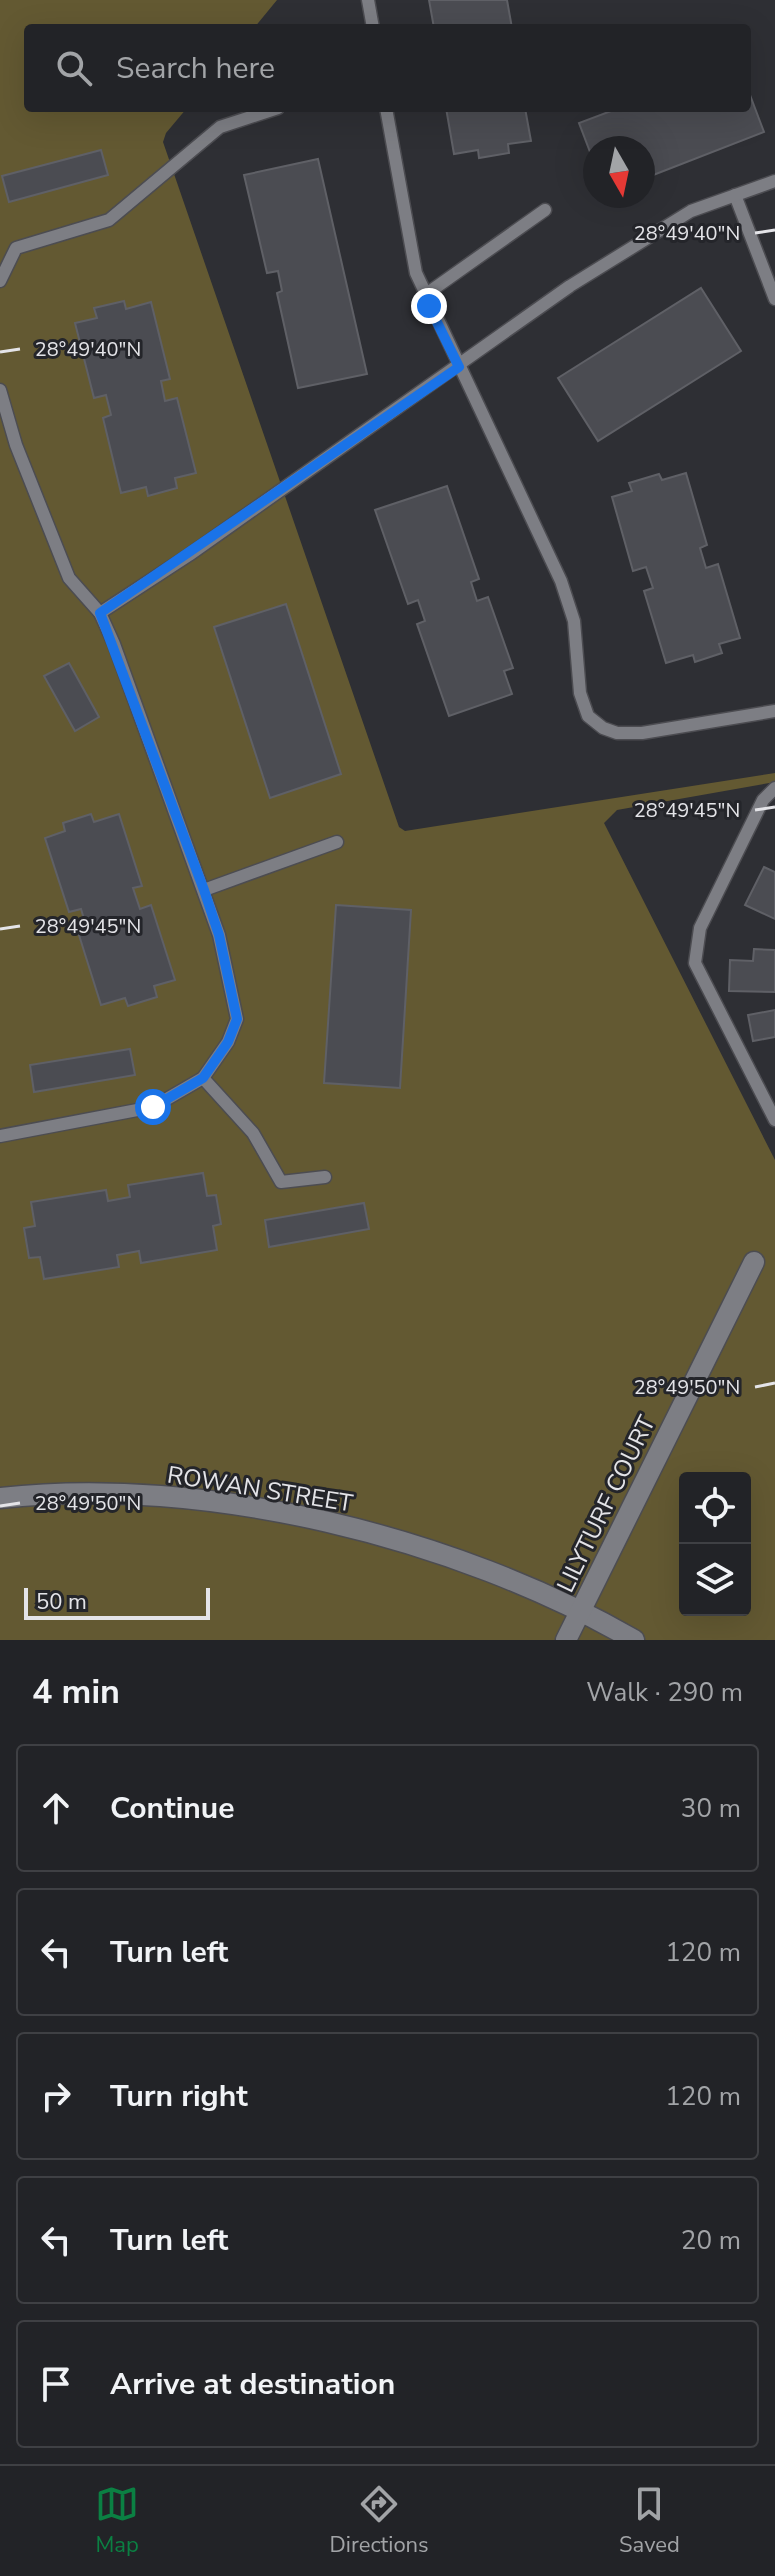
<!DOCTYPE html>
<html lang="en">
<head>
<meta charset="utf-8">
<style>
  :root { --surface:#222327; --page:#2a2b2f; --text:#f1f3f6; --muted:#a2a4a7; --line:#3f4044; --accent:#0b8043 }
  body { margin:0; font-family:"Nunito Sans",sans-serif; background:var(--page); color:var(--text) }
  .controls { position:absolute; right:24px; bottom:24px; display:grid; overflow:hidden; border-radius:8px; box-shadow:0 8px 32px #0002 }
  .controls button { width:72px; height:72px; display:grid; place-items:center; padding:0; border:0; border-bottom:2px solid var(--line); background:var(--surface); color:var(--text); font:40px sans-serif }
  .compass { position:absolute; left:583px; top:136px; width:72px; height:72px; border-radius:50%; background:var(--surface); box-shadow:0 8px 32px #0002; rotate:171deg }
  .scale { position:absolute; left:24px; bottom:20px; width:186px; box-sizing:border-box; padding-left:8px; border:4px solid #e4e4e8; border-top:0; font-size:22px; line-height:28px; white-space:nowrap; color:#e4e4e8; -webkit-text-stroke:6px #24252a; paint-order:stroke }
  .stop { position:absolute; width:24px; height:24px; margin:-18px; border:6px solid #1a73e8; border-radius:50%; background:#fff }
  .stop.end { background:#1a73e8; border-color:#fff; box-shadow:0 2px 8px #0008 }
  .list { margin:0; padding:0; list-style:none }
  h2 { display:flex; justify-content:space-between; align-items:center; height:104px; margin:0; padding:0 32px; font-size:34px }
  h2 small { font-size:26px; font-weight:400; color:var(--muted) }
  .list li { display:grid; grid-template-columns:52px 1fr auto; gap:24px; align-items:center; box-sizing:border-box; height:128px; margin:0 16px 16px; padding:0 16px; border:2px solid var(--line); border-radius:8px }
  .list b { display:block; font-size:30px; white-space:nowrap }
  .list em { font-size:26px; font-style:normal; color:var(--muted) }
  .icon { flex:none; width:44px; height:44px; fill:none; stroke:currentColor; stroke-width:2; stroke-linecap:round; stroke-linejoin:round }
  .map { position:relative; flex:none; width:775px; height:1640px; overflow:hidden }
  .search { position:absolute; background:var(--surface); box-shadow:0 8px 32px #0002; left:24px; right:24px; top:24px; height:88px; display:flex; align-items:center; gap:20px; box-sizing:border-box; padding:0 28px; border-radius:8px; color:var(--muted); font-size:30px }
  .sheet { height:824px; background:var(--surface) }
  nav { display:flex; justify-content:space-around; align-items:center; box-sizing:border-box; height:112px; border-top:2px solid var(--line); background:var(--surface); font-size:22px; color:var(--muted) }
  nav a { display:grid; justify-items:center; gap:4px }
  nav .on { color:var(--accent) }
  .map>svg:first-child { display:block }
</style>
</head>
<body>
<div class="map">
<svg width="775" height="1640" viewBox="0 0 775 1640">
  <rect width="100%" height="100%" fill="#2e2f34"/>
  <!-- green -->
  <path fill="#635932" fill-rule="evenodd" d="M0,0H277L254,28H28V108H187L166,133L163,142L399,827L405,831L775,773V782L617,810L604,823L775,1160V1640H0ZM685,1478H745V1610H685Z"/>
  <!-- building -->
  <g fill="#4b4c52" stroke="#5f6066" stroke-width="2">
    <path d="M429,0H507L512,28H434Z"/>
    <path d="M747,87L764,132L643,179V148H595V165L579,123L619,108H747Z"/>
    <path d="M446,108H525L531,141L508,144L509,153L479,158L478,150L454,154Z"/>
    <path d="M101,150L108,175L9,202L2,176Z"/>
    <path d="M318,159L367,374L298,388L277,293L282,291L278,271L267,273L244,175Z"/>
    <path d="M701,288L741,351L598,441L558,378Z"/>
    <path d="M124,301L126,309L151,302L170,379L161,381L165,401L177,398L196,473L175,478L177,488L148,496L146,487L121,493L103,418L111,415L106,395L94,398L75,323L97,318L94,308Z"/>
    <path d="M686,473L707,545L700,548L706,568L718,564L740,638L719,644L722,653L695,662L693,655L666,663L644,591L653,588L646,567L633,571L612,497L632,491L629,483L659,474L662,480Z"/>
    <path d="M447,486L479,579L471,582L477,601L488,597L513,668L504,671L512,694L449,716L417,624L425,621L418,600L408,604L375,510Z"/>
    <path d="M286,604L341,774L270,798L214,627Z"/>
    <path d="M69,663L99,717L75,731L44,676Z"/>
    <path d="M91,814L94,822L119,814L142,886L133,888L140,909L151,905L175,980L154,986L157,997L128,1006L125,998L101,1005L78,932L87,929L81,909L69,912L45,838L65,831L63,823Z"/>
    <path d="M764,867L775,872V919L745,905Z"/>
    <path d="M336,905L411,910L400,1088L324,1083Z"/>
    <path d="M754,949L775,950V992L729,991L730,960L753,961Z"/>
    <path d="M775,1010V1037L753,1041L748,1015Z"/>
    <path d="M130,1049L135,1075L34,1092L30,1065Z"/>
    <path d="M203,1173L207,1196L216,1195L221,1224L213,1226L217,1250L141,1263L139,1251L117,1255L119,1267L44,1279L40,1257L29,1258L24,1228L35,1226L31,1202L106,1190L108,1201L130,1197L128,1185Z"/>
    <path d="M364,1203L369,1229L269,1247L265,1220Z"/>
  </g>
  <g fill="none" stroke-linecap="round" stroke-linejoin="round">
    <!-- lane casing -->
    <g stroke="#4c4c51" stroke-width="15">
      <g id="lane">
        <path d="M368,0L373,28"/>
        <path d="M386,108L416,273L561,581L574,621L580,693L588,716L603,728L617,733H642L775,711"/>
        <path d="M735,195L775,299"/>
        <path d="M0,281L16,248L109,220L220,127L278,108"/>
        <path d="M425,295L545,210"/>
        <path d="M0,390L16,445L69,578L100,613L114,644L219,935L237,1019L228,1042L203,1078L153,1107L0,1136"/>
        <path d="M100,613L189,555L570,286L691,211L775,181"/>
        <path d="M775,788L763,800L700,928L695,963L775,1120"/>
        <path d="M204,890L337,842"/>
        <path d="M203,1078L253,1133L281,1182L325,1177"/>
      </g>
    </g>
    <!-- street casing -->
    <g stroke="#4c4c51" stroke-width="23">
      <g id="street">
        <path d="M0,1498C205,1475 456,1537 634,1640"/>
        <path d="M566,1640L754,1262"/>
      </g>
    </g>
    <!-- lane -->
    <use href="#lane" stroke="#7d7e84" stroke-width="12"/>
    <!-- street -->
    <use href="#street" stroke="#7d7e84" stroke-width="20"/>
  </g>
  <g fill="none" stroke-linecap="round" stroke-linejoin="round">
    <!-- route -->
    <path stroke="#1a73e8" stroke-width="10" d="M153,1107L203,1078L228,1042L237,1019L219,935L204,890L100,613L459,367L429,306"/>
  </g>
  <!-- ticks -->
  <path fill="none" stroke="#e4e4e8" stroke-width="3" d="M755,233L775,230M0,352L20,349M755,810L775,807M0,929L20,926M755,1387L775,1383M0,1506L20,1503"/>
  <g text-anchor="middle" stroke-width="6" stroke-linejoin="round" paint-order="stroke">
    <!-- street labels -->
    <g font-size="24" fill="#e4e4e8" stroke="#24252a">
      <text transform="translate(260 1489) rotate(9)" y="8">ROWAN STREET</text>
      <text transform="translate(606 1504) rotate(-64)" y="8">LILYTURF COURT</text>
    </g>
  </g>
  <g font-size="20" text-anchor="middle" fill="#e4e4e8" stroke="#24252a" stroke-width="6" stroke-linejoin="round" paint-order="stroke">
    <text x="687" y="240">28°49'40"N</text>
    <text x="88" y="356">28°49'40"N</text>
    <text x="687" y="817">28°49'45"N</text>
    <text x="88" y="933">28°49'45"N</text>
    <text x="687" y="1394">28°49'50"N</text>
    <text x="88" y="1510">28°49'50"N</text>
  </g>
</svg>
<div class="controls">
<button><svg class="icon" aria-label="locate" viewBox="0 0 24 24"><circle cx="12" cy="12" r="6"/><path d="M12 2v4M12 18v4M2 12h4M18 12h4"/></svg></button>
<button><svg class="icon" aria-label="layers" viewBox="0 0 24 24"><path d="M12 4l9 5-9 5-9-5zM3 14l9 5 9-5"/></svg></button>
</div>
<svg class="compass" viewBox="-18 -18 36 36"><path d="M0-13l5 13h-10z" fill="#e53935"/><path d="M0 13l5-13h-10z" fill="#a2a4a7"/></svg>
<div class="scale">50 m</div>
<div class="stop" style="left:153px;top:1107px"></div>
<div class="stop end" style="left:429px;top:306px"></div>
<div class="search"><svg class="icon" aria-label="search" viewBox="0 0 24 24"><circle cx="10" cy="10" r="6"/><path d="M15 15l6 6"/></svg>Search here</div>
</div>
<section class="sheet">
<h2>4 min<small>Walk · 290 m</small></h2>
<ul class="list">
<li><svg class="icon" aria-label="ahead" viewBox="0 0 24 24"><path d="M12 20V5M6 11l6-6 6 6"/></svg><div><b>Continue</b></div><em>30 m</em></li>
<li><svg class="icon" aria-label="left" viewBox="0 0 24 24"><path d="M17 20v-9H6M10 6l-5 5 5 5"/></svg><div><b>Turn left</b></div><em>120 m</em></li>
<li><svg class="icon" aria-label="right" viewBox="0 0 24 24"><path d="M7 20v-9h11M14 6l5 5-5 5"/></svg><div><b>Turn right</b></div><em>120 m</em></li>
<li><svg class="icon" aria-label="left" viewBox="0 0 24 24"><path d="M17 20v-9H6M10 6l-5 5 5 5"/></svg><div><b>Turn left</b></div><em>20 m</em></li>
<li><svg class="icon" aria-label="arrive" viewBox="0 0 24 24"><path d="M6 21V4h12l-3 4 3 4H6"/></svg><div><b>Arrive at destination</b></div></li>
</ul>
</section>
<nav>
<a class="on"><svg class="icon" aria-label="map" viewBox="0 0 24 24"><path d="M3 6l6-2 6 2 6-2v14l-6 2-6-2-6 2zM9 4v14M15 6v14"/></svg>Map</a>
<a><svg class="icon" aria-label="directions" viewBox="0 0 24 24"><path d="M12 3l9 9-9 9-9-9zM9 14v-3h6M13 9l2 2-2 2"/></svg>Directions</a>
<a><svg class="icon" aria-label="saved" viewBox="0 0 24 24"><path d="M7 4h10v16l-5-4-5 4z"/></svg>Saved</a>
</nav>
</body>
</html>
